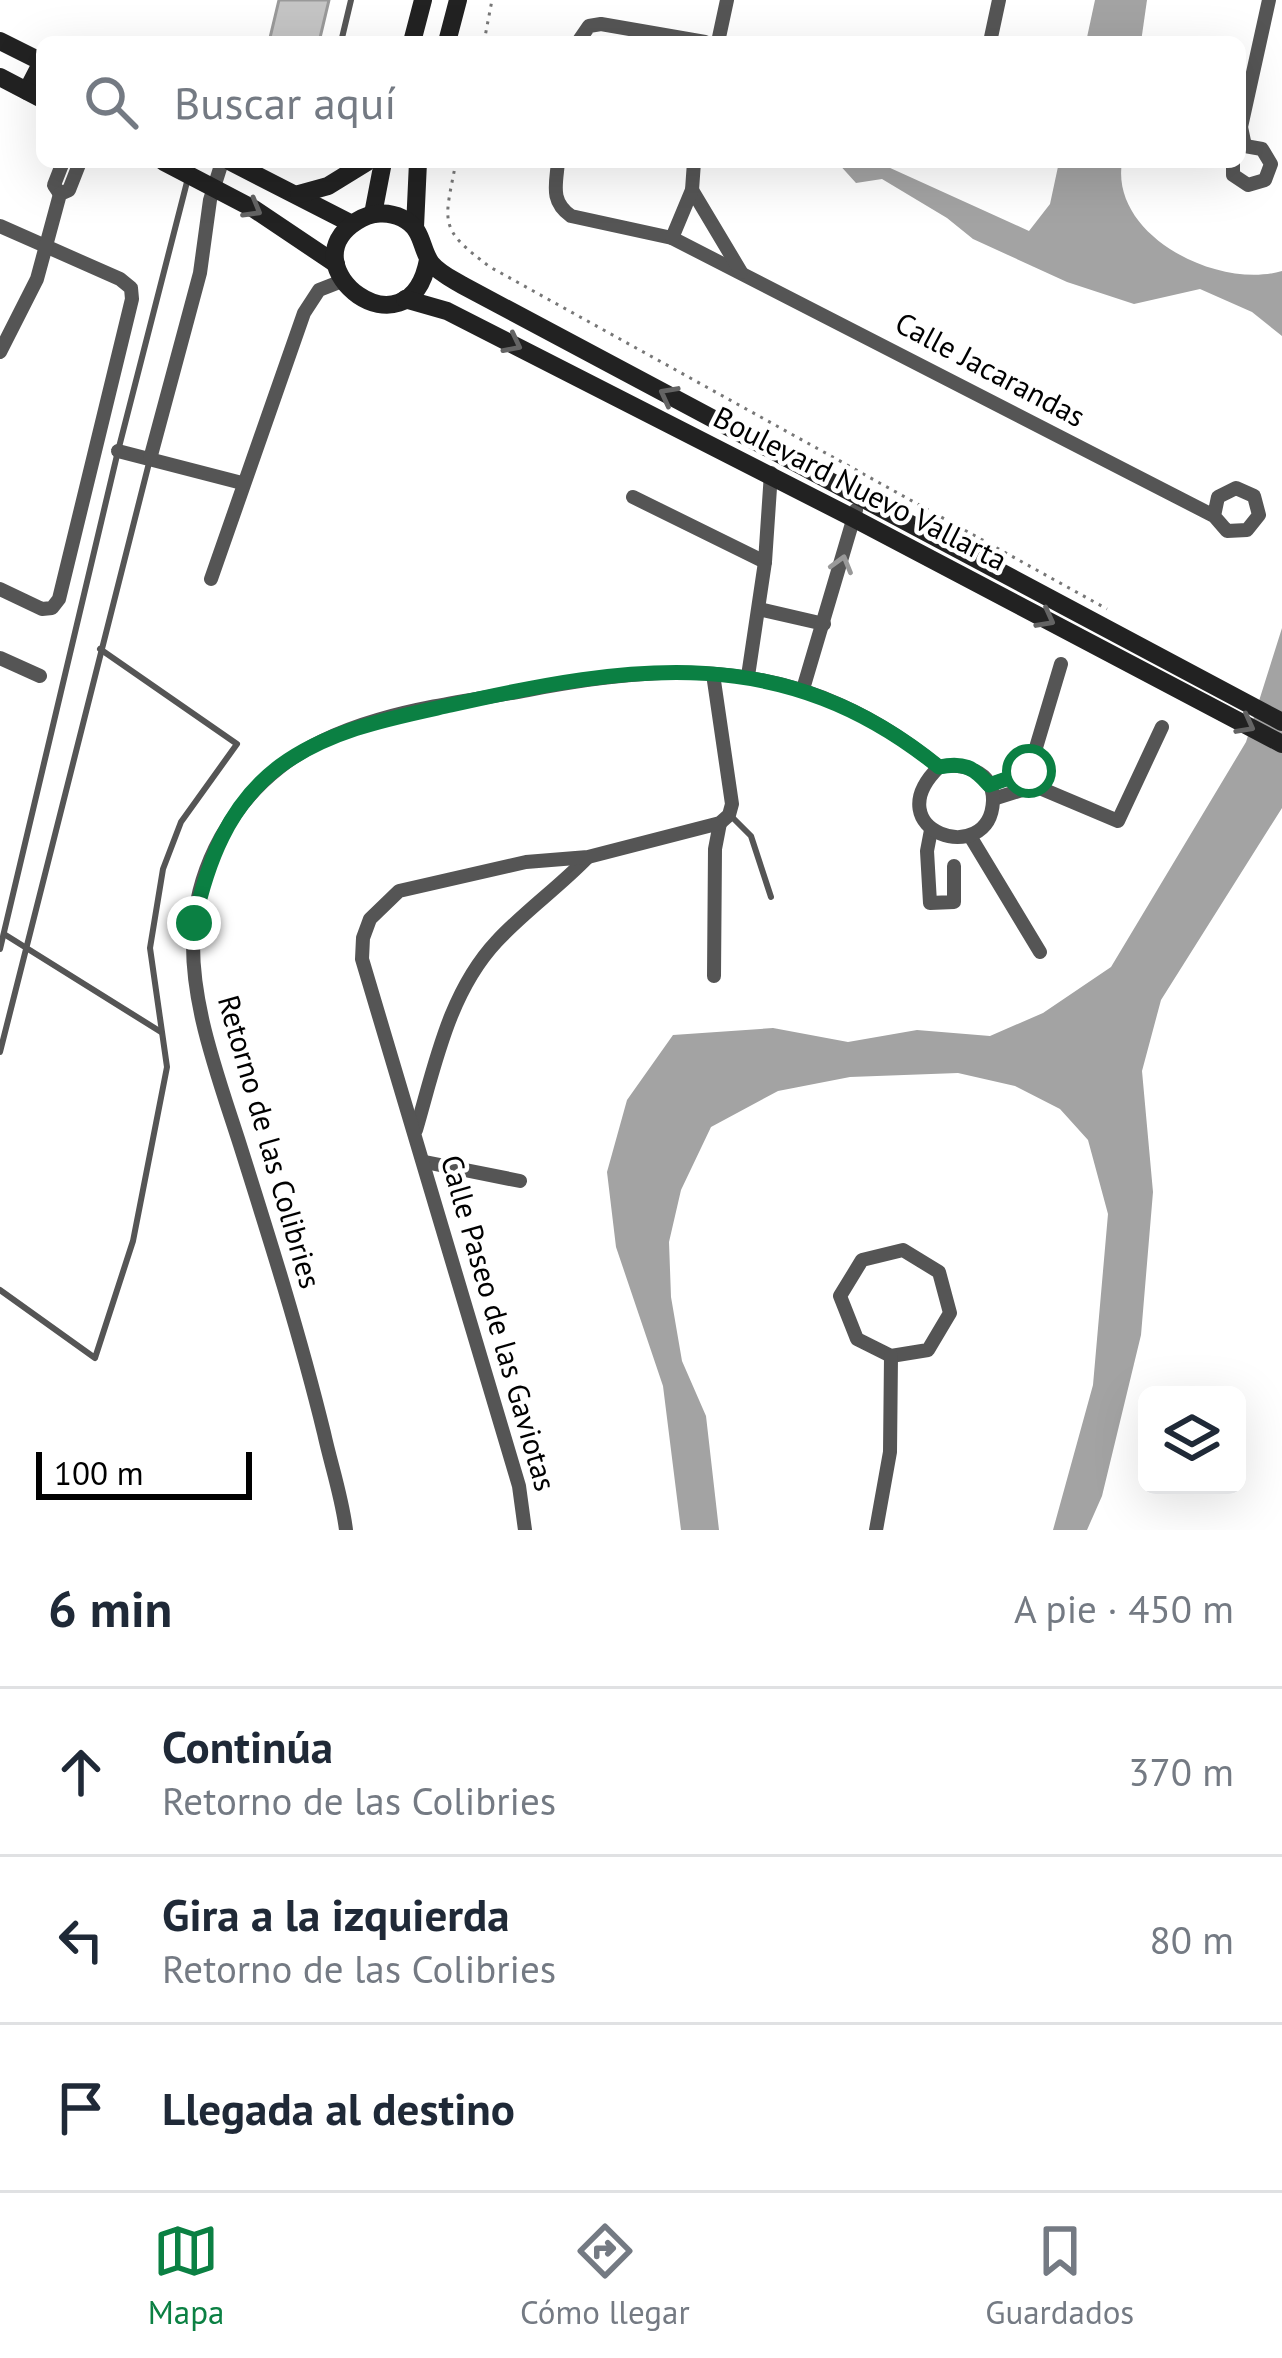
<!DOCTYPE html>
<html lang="es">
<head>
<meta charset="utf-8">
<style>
  :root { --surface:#fff; --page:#f2f2f3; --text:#1f2937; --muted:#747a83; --line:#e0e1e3; --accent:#0b8043 }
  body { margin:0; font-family:"PT Sans",sans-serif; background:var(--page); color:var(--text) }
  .controls { position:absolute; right:36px; bottom:36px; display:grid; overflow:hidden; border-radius:18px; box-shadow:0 12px 48px #0002 }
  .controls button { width:108px; height:108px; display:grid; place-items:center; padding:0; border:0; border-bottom:3px solid var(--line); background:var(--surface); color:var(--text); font:60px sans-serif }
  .scale { position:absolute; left:36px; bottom:30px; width:216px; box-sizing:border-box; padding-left:12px; border:6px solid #000; border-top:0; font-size:33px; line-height:42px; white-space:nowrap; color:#000; -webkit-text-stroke:9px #fff; paint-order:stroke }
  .stop { position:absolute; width:36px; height:36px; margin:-27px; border:9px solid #0b8043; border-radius:50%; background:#fff }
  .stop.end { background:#0b8043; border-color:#fff; box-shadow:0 3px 12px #0008 }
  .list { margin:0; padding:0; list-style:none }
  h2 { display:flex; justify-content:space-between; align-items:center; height:156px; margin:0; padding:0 48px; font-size:51px }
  h2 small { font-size:39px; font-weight:400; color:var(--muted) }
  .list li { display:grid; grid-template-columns:78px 1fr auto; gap:36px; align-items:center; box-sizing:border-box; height:168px; padding:0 48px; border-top:3px solid var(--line) }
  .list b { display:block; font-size:45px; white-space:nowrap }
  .list p { margin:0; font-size:39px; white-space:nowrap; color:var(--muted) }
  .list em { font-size:39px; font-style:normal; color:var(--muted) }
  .icon { flex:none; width:66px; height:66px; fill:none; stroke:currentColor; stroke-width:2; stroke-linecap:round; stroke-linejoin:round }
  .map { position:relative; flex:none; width:1282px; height:1530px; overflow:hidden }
  .search { position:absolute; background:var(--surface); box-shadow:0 12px 48px #0002; left:36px; right:36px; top:36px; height:132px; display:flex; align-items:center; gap:30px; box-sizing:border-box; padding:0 42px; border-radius:18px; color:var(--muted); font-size:45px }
  .sheet { height:660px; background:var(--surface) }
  nav { display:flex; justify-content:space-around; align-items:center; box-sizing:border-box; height:168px; border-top:3px solid var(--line); background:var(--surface); font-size:33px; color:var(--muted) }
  nav a { display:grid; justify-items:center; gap:6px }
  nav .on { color:var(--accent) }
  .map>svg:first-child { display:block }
</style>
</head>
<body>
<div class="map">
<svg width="1282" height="1530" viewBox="0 0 1282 1530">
  <rect width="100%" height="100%" fill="#fff"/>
  <!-- water -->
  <g fill="#a3a3a3">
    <path d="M1095,0H1147L1141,42H1086Z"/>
    <path d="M837,162H877L1029,231L1050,204L1059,162H1122C1110,236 1219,290 1282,271V336L1252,312L1200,289L1134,304L1067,282L973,239L947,218L882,179L856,183Z"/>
    <path d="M1282,628V808L1161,1000L1142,1071L1153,1192L1141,1335L1102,1496L1087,1530H1053L1093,1385L1108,1214L1088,1140L1060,1109L1015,1086L958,1073L850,1077L778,1091L711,1127L681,1190L669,1242L671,1297L682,1361L706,1416L719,1530H681L663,1386L616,1247L607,1172L627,1100L673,1035L773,1028L848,1042L917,1030L990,1036L1043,1013L1111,967L1246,742Z"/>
  </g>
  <!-- building -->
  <path fill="#c4c4c4" stroke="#999" stroke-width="3" d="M279,0H329L319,42H269Z"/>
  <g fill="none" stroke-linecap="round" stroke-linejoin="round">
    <!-- path -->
    <g stroke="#777" stroke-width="3" stroke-dasharray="3 6" stroke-linecap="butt">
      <path d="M484,42L492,0"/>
      <path d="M456,162C444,224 438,228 490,267L1107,609"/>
    </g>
    <!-- lane -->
    <g stroke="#555" stroke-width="6">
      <path d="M341,42L351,0"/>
      <path d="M731,816L751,836L771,897"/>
      <path d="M4,934L161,1032"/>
      <path d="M0,949L118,451L188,178"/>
      <path d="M0,1052L149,463"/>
      <path d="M0,1290L95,1358L133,1241L167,1067L150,948L163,869L181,822L237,744L100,649"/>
    </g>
    <!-- street -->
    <g stroke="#555" stroke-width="14">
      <path d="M578,42L589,26L601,24L705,42"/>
      <path d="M718,42L727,0"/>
      <path d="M990,42L999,0"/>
      <path d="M1245,146L1241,127L1269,0"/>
      <path d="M558,162C556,185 550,201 571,216L672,238L1214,516L1227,531L1247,530L1259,515L1254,496L1236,488L1218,497L1214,516"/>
      <path d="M1233,162V175L1248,185L1265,180L1271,164L1262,149L1245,146"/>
      <path d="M692,190L741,272"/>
      <path d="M60,194L54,185L63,162"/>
      <path d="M0,226L120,279L131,288L132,299L59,599L52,608L42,609L0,589"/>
      <path d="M672,238L692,190L694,162"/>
      <path d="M0,352L37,279L60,194L69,190L80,162"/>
      <path d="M118,451L242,483"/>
      <path d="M150,459L200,273L210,200L222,162"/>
      <path d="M633,497L765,562"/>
      <path d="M211,579L304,313L319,290L342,281"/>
      <path d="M759,609L824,624"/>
      <path d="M0,658L40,676"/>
      <path d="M748,676L765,562L771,473"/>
      <path d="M803,689L856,510"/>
      <path d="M989,785L1029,771"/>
      <path d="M1035,786L1029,771L1061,664"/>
      <path d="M993,799L1035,786L1118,821L1162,727"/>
      <path d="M931,830L927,851L930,903L954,902V866"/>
      <path d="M970,836L1040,952"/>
      <path d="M714,976L715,849L720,823"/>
      <path d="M416,1130C435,1065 449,992 497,941C525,911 559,887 587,858"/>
      <path d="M425,1162L520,1181"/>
      <path d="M903,1250L939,1272L950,1313L928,1350L891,1356L857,1339L840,1296L862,1260Z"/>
      <path d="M346,1530C342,1497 331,1465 324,1433C300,1335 270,1240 240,1145C218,1076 187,996 194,924C199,864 232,805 279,768C346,714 446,705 528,690C686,660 808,660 939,767C962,763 994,770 993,801C990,869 874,831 939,767"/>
      <path d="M525,1530L519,1486L362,959L363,938L370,919L399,891L526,862L588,857L720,823L729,815L732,804L713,674"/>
      <path d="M876,1530L890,1452L891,1356"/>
    </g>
    <!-- secondary -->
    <g stroke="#222" stroke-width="18">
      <path d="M0,41L42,62L27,91"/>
      <path d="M412,42L423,0"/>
      <path d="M447,42L458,0"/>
      <path d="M0,77L42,99"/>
      <path d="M164,162L254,209L336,264"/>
      <path d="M231,162L352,224"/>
      <path d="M299,194L328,186L367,162"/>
      <path d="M373,214L383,162"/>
      <path d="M415,227L418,162"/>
      <path d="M428,260C409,361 285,266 357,221C371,212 388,211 402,218C424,229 420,248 431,263C439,273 452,279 462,285L1282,722"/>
      <path d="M405,299L447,311L853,518L1282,744"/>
    </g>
  </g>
  <!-- one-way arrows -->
  <defs><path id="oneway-chevron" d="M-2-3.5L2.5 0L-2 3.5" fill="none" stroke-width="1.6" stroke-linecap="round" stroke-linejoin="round" transform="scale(3)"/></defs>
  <g stroke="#646464">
    <use href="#oneway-chevron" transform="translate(253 209) rotate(30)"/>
    <use href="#oneway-chevron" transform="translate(513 344) rotate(27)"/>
    <use href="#oneway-chevron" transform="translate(668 395) rotate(-152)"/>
    <use href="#oneway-chevron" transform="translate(1046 619) rotate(28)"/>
    <use href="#oneway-chevron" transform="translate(1246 725) rotate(28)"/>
  </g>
  <use stroke="#999" href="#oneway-chevron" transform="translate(842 564) rotate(-74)"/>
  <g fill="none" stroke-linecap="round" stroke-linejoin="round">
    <!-- route -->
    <path stroke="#0b8043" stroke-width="15" d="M194,923C207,863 228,805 280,766C331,729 392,718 451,705C633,664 784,641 939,767C963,762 974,767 989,785L1029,771"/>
  </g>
  <g text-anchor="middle" stroke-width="9" stroke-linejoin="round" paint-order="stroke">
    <!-- street labels -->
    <g font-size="30" fill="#000" stroke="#fff">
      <text transform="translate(990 370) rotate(28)" y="10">Calle Jacarandas</text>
      <text transform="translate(860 489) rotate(27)" y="10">Boulevard Nuevo Vallarta</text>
      <text transform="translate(269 1142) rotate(74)" y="10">Retorno de las Colibries</text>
      <text transform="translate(498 1323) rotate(74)" y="10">Calle Paseo de las Gaviotas</text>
    </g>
  </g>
</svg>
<div class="controls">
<button><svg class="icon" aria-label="layers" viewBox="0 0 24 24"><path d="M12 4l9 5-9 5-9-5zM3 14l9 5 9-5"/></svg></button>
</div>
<div class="scale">100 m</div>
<div class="stop" style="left:1029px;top:771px"></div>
<div class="stop end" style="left:194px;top:923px"></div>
<div class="search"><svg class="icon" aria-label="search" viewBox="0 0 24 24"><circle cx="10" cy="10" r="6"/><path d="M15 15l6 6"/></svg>Buscar aquí</div>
</div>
<section class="sheet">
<h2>6 min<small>A pie · 450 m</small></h2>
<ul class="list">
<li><svg class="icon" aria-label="ahead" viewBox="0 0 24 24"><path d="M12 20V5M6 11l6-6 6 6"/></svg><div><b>Continúa</b><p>Retorno de las Colibries</p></div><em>370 m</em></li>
<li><svg class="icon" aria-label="left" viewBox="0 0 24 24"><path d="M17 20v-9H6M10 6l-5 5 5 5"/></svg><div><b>Gira a la izquierda</b><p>Retorno de las Colibries</p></div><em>80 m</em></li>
<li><svg class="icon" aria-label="arrive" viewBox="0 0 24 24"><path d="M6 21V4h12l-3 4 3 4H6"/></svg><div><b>Llegada al destino</b></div></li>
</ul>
</section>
<nav>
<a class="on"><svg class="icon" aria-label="map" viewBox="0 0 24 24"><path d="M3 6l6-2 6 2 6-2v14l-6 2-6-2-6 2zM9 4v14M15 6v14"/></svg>Mapa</a>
<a><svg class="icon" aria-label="directions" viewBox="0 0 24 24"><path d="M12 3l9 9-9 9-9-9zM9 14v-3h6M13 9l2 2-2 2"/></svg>Cómo llegar</a>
<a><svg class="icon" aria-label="saved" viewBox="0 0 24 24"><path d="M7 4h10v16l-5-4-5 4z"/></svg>Guardados</a>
</nav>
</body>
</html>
